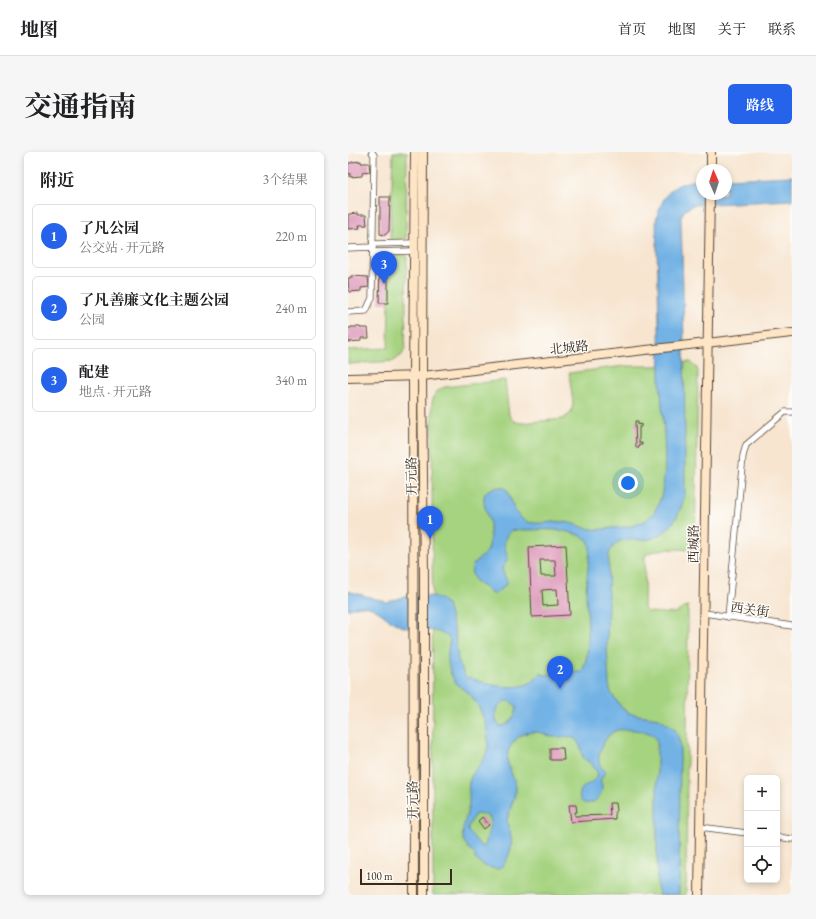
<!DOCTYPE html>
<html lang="zh">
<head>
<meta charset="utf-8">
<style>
  :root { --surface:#fff; --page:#f6f6f6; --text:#202124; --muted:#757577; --line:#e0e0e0; --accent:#2563eb }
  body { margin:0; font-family:"EB Garamond","Noto Serif SC",serif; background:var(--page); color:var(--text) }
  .controls { position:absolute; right:12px; bottom:12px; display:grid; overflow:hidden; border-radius:6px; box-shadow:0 2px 6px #0003 }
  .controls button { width:36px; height:36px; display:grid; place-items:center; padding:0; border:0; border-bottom:1px solid var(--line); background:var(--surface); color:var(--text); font:20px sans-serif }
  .compass { position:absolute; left:348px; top:12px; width:36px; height:36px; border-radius:50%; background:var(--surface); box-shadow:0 2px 6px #0003; rotate:357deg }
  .scale { position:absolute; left:12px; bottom:10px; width:92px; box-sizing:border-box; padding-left:4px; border:2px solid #3b2a1e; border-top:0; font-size:11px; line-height:14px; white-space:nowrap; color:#3b2a1e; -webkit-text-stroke:3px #fdfcf7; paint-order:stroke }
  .you { position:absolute; left:280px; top:331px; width:14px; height:14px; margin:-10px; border:3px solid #fff; border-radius:50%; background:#1a73e8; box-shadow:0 0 0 6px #1a73e833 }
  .badge { display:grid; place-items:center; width:26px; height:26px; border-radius:50%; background:var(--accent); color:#fff; font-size:13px; font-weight:700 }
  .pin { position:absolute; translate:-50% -33px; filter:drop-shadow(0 1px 2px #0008) }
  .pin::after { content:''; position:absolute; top:21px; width:14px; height:12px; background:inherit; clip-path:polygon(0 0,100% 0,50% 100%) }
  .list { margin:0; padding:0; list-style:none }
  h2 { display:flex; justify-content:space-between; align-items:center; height:52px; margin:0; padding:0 16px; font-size:17px }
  h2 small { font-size:13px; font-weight:400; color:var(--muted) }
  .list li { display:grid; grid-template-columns:26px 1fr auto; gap:12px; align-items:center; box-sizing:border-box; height:64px; margin:0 8px 8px; padding:0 8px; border:1px solid var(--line); border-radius:6px }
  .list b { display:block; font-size:15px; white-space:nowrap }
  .list p { margin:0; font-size:13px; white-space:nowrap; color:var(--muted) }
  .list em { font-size:13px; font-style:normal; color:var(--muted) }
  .icon { flex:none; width:22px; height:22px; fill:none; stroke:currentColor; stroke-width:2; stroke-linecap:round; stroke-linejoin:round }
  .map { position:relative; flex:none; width:444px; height:743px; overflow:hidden; border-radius:6px }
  header { display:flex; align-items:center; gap:24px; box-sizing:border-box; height:56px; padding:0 20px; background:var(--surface); border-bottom:1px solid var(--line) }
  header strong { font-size:19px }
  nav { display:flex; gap:22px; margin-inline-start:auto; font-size:14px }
  .intro { display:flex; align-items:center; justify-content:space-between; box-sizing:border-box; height:96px; padding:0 24px }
  h1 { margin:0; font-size:28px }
  .button { padding:10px 18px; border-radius:6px; background:var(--accent); color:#fff; font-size:14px; font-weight:700 }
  main { display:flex; gap:24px; padding:0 24px }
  aside { flex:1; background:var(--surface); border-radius:6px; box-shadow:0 2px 6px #0003 }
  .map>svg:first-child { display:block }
</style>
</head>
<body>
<header>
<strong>地图</strong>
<nav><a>首页</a><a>地图</a><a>关于</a><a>联系</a></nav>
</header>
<div class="intro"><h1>交通指南</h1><a class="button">路线</a></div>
<main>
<aside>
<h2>附近<small>3个结果</small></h2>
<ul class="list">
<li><span class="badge">1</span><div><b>了凡公园</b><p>公交站 · 开元路</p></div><em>220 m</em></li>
<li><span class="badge">2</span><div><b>了凡善廉文化主题公园</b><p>公园</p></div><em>240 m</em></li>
<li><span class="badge">3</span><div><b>配建</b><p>地点 · 开元路</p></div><em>340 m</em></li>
</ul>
</aside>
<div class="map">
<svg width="444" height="743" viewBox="0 0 444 743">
  <rect width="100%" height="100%" fill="#fdfcf7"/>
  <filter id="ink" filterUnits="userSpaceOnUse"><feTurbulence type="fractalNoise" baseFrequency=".025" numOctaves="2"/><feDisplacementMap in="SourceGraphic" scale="8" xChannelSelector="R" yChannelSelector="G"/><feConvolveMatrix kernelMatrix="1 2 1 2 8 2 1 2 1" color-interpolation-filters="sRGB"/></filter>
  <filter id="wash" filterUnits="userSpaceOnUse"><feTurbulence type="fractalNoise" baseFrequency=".012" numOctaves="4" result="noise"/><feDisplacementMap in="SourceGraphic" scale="16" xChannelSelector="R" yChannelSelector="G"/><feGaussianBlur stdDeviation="0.9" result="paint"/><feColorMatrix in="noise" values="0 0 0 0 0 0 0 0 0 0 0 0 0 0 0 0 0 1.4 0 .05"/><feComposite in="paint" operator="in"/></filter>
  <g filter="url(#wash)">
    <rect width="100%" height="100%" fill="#f7e5d0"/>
    <!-- green -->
    <g fill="#a6d380" stroke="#707e4f">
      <path d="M45,0H59L58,86L53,89L42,90Z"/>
      <path d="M42,103H56L59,105L57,197L54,203L46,209L0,212V198L40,196Z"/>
      <path d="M343,210L349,216L350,220L347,398C332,398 308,394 297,404L296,456L300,460C307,460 323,463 329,460C334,458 334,455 340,454L338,743H85L84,251C86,242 88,238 97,235L157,228L161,263C164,269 167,270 173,271L215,267L223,261L225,251L221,221L277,214H307Z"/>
    </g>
    <!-- water -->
    <path fill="#72b2e5" stroke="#566e82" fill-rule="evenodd" d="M444,24V48L345,53L336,59L333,66C336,157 337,249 337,340C333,363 321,386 295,388C288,388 276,387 270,390C266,393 263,397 261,402L259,494L261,533L263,541L274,556L281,561L290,563L311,566L326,576L330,583L332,591L331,742L311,743L309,733V590C308,588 308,585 306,584C301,578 274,576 267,579C257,583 246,605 253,615C254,616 256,617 257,619C257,623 254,624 253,627C252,631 255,633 254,637C253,647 240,657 232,648C229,630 247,634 250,622L244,612L235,606C234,601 233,593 229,589C223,582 214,586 206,585C202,585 198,582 194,581C179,577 165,585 160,600C156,615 169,625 168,639L159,668C159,673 161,676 162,680C166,693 161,710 150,717L138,715L126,706L128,704C105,683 118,675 121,651C122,643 119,634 122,627C127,615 138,609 140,595C141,578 135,560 125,546C121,541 114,537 109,532C99,520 98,503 102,488C92,474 70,480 56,475C44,472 35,461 24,456C16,453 7,454 0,458V439L39,450L56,445L82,444L91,446L99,453L107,481L110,507L116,523L119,526L122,525C137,533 166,539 182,531C187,529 189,524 194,521L195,523L213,522L214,520H233C244,506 239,462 238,444C238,428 241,411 242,395L240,388C223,377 202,377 182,378C175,378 167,377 161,380C151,395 161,398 159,408C158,411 155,414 154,417L156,423L160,431L147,442H145L136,435L128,430C114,409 138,408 141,395C142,388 142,380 142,373C141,363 128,342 143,337C149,335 153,334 158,337C164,345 164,356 171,364C182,377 202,368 217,370C226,371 234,376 243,377C250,378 257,377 264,376C281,375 297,374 307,359C325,331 313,258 312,225C311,172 310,120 308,68C315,41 326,29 354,28V42H378V27ZM157,549C163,549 166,551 169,556C166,565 162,574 152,574L148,568V558ZM127,662L138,663L142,666L143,669L137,694L134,695L120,679V675Z"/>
    <g id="blocks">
      <!-- building -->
      <g fill="#dd96b9" fill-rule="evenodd">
        <path d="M13,9V11H21L22,20L14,21V24L2,25V21L0,22V11H4V10Z"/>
        <path d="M32,45H42L41,79L37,83L32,82Z"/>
        <path d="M10,61V63H18L19,73H11L12,76L0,77V63L1,62Z"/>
        <path d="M32,108H37L40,113V151H31Z"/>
        <path d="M3,124L20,125L21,135L13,136V139L1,140L0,126H3Z"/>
        <path d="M3,175H12V176H20L21,186H13V189L0,190V176H3Z"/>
        <path d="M287,269H290V273L293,272V275H291V291H294V293H291V296H288Z"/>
        <path d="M218,393L222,463L184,465L181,395ZM192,408H207L208,424H193ZM209,437L210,453L195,454L194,438Z"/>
        <path d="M202,596H215L216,608H202Z"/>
        <path d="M261,651H268L269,659H267V667L223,670L221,653H228L229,660H227V664L262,663Z"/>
        <path d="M134,665L141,673L136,677L130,669Z"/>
      </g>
    </g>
  </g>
  <g filter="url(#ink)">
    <use href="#blocks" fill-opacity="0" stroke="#574639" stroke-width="1"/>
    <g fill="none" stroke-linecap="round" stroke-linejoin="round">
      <!-- street casing -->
      <g stroke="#574639" stroke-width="7">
        <g id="street">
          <path d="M25,92L66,91"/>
          <path d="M0,96L25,95"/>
          <path d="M25,100L66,99"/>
          <path d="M0,160L18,159L24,146L26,3L24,0"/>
          <path d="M356,461L444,474"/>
          <path d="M380,465L395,304L398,293L437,260H444"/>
          <path d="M352,675L399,681"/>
          <path d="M429,685L444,687"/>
        </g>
      </g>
      <!-- secondary casing -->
      <g stroke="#574639" stroke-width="10">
        <g id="secondary">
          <path d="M75,0L74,224L76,425V743"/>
          <path d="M363,18V0"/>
          <path d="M0,226L74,224L444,181"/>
          <path d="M66,743L65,224L67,0"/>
          <path d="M351,743L362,42"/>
        </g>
      </g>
      <!-- street -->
      <use href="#street" stroke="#fff" stroke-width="5.5"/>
      <!-- secondary -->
      <use href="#secondary" stroke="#fee5c5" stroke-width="8"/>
    </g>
  </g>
  <g text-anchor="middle" stroke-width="3" stroke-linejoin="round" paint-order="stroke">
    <!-- street labels -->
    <g font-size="13" fill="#3b2a1e" stroke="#fdfcf7">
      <text transform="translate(221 195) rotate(-6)" y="5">北城路</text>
      <text transform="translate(63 324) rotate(-91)" y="5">开元路</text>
      <text transform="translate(345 392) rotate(-89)" y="5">西城路</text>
      <text transform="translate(402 457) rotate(8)" y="5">西关街</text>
      <text transform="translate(64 648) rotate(-90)" y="5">开元路</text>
    </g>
  </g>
</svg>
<div class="controls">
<button>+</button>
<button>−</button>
<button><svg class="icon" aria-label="locate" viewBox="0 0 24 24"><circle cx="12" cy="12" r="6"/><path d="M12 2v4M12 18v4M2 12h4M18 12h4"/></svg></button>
</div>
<svg class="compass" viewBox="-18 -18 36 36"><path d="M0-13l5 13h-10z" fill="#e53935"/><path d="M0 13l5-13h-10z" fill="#757577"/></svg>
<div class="scale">100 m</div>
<div class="you"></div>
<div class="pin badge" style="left:82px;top:387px">1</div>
<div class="pin badge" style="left:212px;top:537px">2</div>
<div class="pin badge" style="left:36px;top:132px">3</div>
</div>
</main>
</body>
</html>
